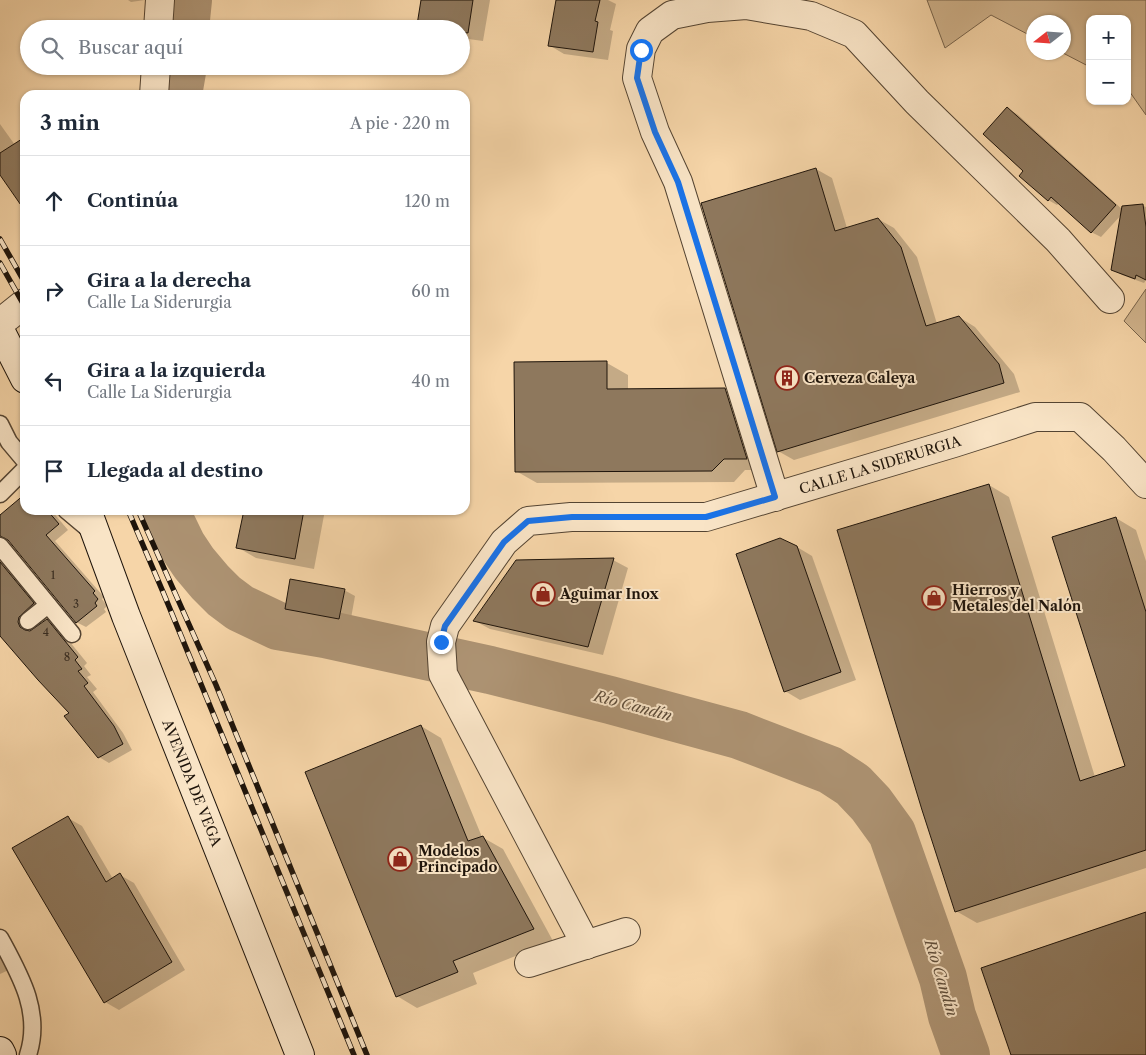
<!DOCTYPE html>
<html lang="es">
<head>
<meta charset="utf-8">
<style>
  :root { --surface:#fff; --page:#f2f2f3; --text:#1f2937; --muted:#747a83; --line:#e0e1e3 }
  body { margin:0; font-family:"Libre Caslon Text",serif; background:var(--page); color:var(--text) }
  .controls { position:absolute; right:15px; top:15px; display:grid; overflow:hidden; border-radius:10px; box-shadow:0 1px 4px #0004 }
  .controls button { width:45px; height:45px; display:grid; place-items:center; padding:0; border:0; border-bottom:1px solid var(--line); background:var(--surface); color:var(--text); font:25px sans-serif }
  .compass { position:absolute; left:1026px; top:15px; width:45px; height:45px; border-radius:50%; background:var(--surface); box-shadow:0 1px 4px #0004; rotate:253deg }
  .stop { position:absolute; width:15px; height:15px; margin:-11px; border:4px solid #1a73e8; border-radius:50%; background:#fff }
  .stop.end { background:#1a73e8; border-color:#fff; box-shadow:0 1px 5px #0008 }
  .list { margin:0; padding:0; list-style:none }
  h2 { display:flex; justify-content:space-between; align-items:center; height:65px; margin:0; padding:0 20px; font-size:21px }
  h2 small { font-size:16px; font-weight:400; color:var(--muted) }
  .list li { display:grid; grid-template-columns:32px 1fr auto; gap:15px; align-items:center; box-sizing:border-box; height:90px; padding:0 20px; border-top:1px solid var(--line) }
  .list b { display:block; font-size:19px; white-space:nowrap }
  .list p { margin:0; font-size:16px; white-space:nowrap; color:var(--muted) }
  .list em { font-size:16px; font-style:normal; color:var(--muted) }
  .icon { flex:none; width:28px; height:28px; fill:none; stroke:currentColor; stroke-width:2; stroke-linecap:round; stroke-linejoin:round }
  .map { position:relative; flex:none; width:1146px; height:1055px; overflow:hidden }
  .search { position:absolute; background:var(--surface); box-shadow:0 1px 4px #0004; left:20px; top:20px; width:450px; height:55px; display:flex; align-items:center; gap:12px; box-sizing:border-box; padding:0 18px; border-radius:28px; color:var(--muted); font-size:19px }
  .panel { position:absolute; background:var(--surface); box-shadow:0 1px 4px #0004; left:20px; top:90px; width:450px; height:425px; border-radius:15px }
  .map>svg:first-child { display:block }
</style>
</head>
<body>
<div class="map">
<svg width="1146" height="1055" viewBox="0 0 1146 1055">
  <rect width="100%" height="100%" fill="#f6d5a8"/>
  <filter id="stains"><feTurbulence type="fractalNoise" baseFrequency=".004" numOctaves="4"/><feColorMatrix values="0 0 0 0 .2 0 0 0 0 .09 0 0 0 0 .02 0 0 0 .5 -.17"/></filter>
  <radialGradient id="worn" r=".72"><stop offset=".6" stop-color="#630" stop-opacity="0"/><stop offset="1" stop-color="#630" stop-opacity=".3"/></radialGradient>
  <!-- green -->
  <g fill="#d1b48d" stroke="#78644c">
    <path d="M927,0H1146V115L1127,88V19H1090V67L1063,53L1064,22H1034L1033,37L991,15L945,48Z"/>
    <path d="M1146,289V343L1124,321Z"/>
  </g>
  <!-- shadow -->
  <g fill="#0003">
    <path d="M116,0H145L131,2L128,0Z"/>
    <path d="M422,0H490L483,41L461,38V29H426L419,24Z"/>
    <path d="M558,0H608L616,4L610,30L613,31L608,60L564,54L549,45Z"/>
    <path d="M1008,109L1017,114L1123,210L1124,208L1143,206L1146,207V280L1144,283L1122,275L1113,270L1123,213L1101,237L1091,232L1059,203L1057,205L1048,200L1025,171Z"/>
    <path d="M0,124L15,145L25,139V209L0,173Z"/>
    <path d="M816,169L832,178L847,228L878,219L894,228L917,257L937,324L959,317L975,327L1014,374L1020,392L794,460L778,451Z"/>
    <path d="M607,363L628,375V390H725L746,402L767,470H745L734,482L537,483L516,471Z"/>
    <path d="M989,485L1009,497L1095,777L1126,767L1116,518L1136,530L1146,561V868L977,923L956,911Z"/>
    <path d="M25,496V510H51L68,530L55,541L104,597L102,599L107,606L104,609L106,612L86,627L76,622L0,527V519Z"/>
    <path d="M245,510H325L314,569L256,558L237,547Z"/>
    <path d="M797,547L812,556L856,680L800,700L785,691Z"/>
    <path d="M0,560L4,562L43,609L28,628L29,632L47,620L57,626L87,663L84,666L91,675L87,677L97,689L93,692L123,733L132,750L109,763L99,757L71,713L0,634Z"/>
    <path d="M613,560L628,568L603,655L490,629L475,621Z"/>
    <path d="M344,590L355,596L350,624L297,614L286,608Z"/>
    <path d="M421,726L441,738L482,837L503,849L553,941L473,973L477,984L417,1008L397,996Z"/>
    <path d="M68,818L82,826L113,879L120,875L134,883L185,970L119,1010L105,1002Z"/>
    <path d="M0,946L11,969L0,974Z"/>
  </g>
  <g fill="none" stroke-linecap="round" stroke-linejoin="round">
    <!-- river -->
    <g stroke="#ad9373" stroke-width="48">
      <path d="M185,29L188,0"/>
      <path d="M178,95L183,66"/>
      <path d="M165,510L182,545L194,563L210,582L224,596L240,608L278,626L325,634L490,670L610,700L739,735L830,770L853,785L871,804L892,833L943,978L952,1016L966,1055"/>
    </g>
  </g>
  <!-- building -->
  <g fill="#8e785d" stroke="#1e140b">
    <path d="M421,0H473L468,33L461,32V29H442L417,25Z"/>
    <path d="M556,0H600L595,21L598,22L593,52L548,46Z"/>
    <path d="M1007,107L1116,205L1091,233L1051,197L1048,201L1019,176L1023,171L983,134Z"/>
    <path d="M25,137V211L0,175V153Z"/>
    <path d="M816,168L835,231L878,218L901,247L926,326L959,316L999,364L1004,383L777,452L701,203Z"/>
    <path d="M1143,204L1146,227V280L1136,275L1135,279L1111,270L1122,206Z"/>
    <path d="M607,361V389L725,388L747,459H724L712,471L515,472L514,362Z"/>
    <path d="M989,484L1080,781L1125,766L1052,537L1116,517L1146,612V850L955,912L922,810L837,530Z"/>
    <path d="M25,494V510H47L59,524L46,535L95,591L93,593L98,599L95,603L97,606L76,623L8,540L0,536V515Z"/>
    <path d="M244,510H304L295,559L236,548Z"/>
    <path d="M780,538L797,546L841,672L784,692L736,554Z"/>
    <path d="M614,558L588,647L473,621L516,560Z"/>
    <path d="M0,562L34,603L19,617L18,622L20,627L25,630L30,631L47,619L78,657L75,660L82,669L78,671L88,683L84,686L114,726L123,744L98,758L64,716L69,713L38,680L0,636Z"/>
    <path d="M290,579L345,589L339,619L285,609Z"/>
    <path d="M421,725L468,841L483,836L534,929L453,961L458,972L396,997L305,772Z"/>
    <path d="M68,816L106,882L120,873L172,962L104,1003L12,848Z"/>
    <path d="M1146,912V1055H1011L981,968Z"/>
  </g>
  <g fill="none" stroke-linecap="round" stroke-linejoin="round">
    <!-- lane casing -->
    <g stroke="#544432" stroke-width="19">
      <g id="lane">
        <path d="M0,424L9,442L25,461"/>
        <path d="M0,494L25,469"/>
        <path d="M66,510L91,531"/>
        <path d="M0,546L72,634"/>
        <path d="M28,621L48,605"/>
        <path d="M0,938C20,975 42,1012 28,1055"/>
      </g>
    </g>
    <!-- street casing -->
    <g stroke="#544432" stroke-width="30">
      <g id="street">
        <path d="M158,29L160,0"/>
        <path d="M154,95L156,66"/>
        <path d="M0,323L25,303"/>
        <path d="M775,497L678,182L655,132L637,78L641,49L650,31L672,15L707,8L746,5L811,16L854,34L917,102L1058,240L1110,299"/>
        <path d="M586,945L443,674L441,642L445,626L504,542L528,521L571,517H706L954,443L1035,417H1080L1114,449L1146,484"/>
        <path d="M529,963L626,932"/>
      </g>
    </g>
    <!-- secondary casing -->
    <g stroke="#1e140b" stroke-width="30">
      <g id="secondary">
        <path d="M0,330L25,379"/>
        <path d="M87,510L126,616L300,1055"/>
        <path d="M0,1051L2,1055"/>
      </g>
    </g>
    <!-- lane -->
    <use href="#lane" stroke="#f9e4c6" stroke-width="16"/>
    <!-- street -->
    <use href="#street" stroke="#f9e4c6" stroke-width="28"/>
    <!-- secondary -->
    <use href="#secondary" stroke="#f9e4c6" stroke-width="28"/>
    <!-- rail casing -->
    <g stroke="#1e140b" stroke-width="5.5">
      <g id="rail">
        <path d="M0,239L25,283"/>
        <path d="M0,263L25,307"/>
        <path d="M128,510L163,592L354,1055"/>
        <path d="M138,510L216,685L367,1055"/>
      </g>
    </g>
    <!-- rail -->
    <use href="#rail" stroke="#f9e4c6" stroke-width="4" stroke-dasharray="11" stroke-linecap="butt"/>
  </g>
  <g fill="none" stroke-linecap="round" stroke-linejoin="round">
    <!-- route -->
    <path stroke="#1a73e8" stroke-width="6" d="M441,642L445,626L504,542L528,521L572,517H706L775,497L678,182L655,132L637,78L641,50"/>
  </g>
  <!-- icons -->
  <defs>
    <g id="building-ring" transform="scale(1.25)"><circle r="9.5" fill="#f9e4c6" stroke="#8f2418" stroke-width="1.5"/><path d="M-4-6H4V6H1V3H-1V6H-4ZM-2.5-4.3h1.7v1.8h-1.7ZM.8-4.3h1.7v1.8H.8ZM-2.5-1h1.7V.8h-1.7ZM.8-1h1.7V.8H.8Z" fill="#8f2418"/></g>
    <g id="shop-ring" transform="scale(1.25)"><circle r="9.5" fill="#f9e4c6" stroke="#8f2418" stroke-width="1.5"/><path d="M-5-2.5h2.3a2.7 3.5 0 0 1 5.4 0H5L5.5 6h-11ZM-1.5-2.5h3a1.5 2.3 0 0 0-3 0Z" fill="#8f2418"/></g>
  </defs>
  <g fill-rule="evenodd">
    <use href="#building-ring" x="787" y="378"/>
    <use href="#shop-ring" x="543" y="594"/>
    <use href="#shop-ring" x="934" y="598"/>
    <use href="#shop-ring" x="400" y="859"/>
  </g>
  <g text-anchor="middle" stroke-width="4" stroke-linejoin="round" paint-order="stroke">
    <!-- number labels -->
    <g font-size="11" fill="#3a2d20">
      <text x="53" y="579">1</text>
      <text x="76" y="608">3</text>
      <text x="46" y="636">4</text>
      <text x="67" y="661">8</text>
    </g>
    <!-- poi labels -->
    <g font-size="14" font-weight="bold" fill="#1e140b" stroke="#f9e4c6" text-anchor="start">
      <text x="804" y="383">Cerveza Caleya</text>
      <text x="952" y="595">Hierros y<tspan x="952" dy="16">Metales del Nalón</tspan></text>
      <text x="560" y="599">Aguimar Inox</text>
      <text x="418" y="856">Modelos<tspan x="418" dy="16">Principado</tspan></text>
    </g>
    <!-- street labels -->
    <g font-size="14" fill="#1e140b" stroke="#f9e4c6">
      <text transform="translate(880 465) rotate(-17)" y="5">CALLE LA SIDERURGIA</text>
      <text transform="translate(192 783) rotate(68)" y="5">AVENIDA DE VEGA</text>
    </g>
    <!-- water labels -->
    <g font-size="15" font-style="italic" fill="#5e4d3a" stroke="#f9e4c6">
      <text transform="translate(633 706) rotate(15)" y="5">Río Candín</text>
      <text transform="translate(941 978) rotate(73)" y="5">Río Candín</text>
    </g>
  </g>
  <rect width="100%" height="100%" filter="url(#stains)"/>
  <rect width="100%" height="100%" fill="url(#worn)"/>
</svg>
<div class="controls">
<button>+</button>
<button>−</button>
</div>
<svg class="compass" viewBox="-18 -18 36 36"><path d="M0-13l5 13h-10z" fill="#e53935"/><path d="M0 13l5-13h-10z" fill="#747a83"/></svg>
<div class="stop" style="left:641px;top:50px"></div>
<div class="stop end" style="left:441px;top:642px"></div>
<div class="search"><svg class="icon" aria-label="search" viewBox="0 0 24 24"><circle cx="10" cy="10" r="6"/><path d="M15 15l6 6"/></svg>Buscar aquí</div>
<section class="panel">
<h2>3 min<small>A pie · 220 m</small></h2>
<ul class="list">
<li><svg class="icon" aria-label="ahead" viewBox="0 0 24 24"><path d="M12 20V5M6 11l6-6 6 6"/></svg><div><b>Continúa</b></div><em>120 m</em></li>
<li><svg class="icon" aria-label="right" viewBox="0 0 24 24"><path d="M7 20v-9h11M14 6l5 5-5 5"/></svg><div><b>Gira a la derecha</b><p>Calle La Siderurgia</p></div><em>60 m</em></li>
<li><svg class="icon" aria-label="left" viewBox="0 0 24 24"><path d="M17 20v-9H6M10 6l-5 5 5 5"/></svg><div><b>Gira a la izquierda</b><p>Calle La Siderurgia</p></div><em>40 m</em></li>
<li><svg class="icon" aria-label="arrive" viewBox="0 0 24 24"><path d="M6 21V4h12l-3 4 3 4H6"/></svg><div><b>Llegada al destino</b></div></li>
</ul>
</section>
</div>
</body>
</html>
